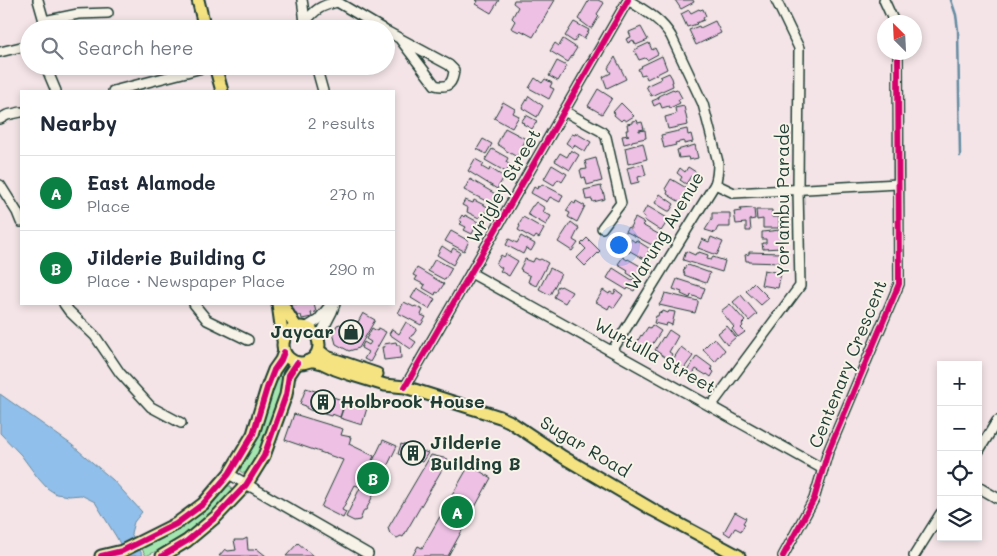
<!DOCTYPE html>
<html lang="en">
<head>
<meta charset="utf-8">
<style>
  :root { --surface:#fff; --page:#f2f2f3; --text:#1f2937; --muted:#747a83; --line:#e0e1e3; --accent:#0b8043 }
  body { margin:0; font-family:Mali,sans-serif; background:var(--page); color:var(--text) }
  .controls { position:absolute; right:15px; bottom:15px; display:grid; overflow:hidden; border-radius:0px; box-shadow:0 2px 8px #0003 }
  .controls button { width:45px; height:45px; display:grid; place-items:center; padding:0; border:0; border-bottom:1px solid var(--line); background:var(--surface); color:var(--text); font:25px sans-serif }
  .compass { position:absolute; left:877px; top:15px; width:45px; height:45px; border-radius:50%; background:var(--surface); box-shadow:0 2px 8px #0003; rotate:336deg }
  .you { position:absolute; left:618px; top:244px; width:18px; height:18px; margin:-12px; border:4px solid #fff; border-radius:50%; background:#1a73e8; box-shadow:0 0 0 8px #1a73e833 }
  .badge { display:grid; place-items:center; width:32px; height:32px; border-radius:50%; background:var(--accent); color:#fff; font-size:16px; font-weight:700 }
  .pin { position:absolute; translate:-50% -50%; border:2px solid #fff; box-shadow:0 1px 5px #0006 }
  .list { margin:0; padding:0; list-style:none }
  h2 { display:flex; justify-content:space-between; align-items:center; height:65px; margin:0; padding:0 20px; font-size:21px }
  h2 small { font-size:16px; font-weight:400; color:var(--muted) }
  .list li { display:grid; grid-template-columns:32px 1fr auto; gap:15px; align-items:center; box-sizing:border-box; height:75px; padding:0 20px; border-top:1px solid var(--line) }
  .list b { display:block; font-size:19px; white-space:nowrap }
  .list p { margin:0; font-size:16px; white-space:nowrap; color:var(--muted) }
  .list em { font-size:16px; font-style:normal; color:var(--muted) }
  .icon { flex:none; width:28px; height:28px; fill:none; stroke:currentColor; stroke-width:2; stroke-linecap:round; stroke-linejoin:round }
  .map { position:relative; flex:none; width:997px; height:556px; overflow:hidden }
  .search { position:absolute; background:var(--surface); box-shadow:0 2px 8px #0003; left:20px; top:20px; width:375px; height:55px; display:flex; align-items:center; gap:12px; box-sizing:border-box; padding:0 18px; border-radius:28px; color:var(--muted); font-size:19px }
  .panel { position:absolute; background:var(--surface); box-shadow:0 2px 8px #0003; left:20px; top:90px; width:375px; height:215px; border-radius:0px }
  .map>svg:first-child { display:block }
</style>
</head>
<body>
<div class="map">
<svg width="997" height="556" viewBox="0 0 997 556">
  <rect width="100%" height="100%" fill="#f4e4e7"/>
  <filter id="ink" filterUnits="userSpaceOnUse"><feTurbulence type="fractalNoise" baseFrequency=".02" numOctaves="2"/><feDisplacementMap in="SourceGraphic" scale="10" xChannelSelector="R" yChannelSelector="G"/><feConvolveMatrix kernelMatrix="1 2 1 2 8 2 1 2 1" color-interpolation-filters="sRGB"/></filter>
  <g filter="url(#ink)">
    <!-- green -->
    <g fill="#a5e6b0" stroke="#629272">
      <path d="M285,363H288L290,366L282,395L261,451L248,472C244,474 240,473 239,468L277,375Z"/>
      <path d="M227,486H231L232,492C211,520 179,541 146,556L141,547Z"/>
    </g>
    <!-- water -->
    <path fill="#91bfeb" stroke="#638ba2" d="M0,394L72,445L113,480L142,512L134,522L131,533L143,556H126L117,538L95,502L81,495L69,496L56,494L47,488L38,478L21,455L0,433Z"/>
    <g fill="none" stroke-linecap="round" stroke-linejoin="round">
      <!-- stream -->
      <path stroke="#638ba2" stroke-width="2.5" d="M951,0L956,15L958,30L960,156"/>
    </g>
    <!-- building -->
    <g fill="#edc0e4" stroke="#1f3d34">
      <path d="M476,0H499L491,13L476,4L478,1Z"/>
      <path d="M514,0H555L533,37L520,30L519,32L511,28L515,21L512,18L518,7L513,3Z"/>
      <path d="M589,0H598L604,3L597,14L599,16L592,28H590L578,19Z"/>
      <path d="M675,0H693L694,2L681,9Z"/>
      <path d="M699,9L700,10L703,9L706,16L703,18L704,20L696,23L697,24L687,27L681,14L689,10L691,13Z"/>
      <path d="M715,21L721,33L696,45L689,30L699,26L700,28Z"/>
      <path d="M574,22L589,30L584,39L578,35L574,42L565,36Z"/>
      <path d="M641,27L648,40L636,45L633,40L628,43L626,39L631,37L629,32Z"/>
      <path d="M563,39L577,48L568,62L550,51L555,43L559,46Z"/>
      <path d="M649,43L652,50L655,48L658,54L647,60L645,58L639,60L634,50Z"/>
      <path d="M662,56L667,69L647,79L645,74L641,75L638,69L642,67L641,66Z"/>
      <path d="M615,57L626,79L607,88L603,77L611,73L608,68Z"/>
      <path d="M557,61L567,66L558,81L549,76Z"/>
      <path d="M669,73L672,78L673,82H672L673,86L651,96L646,86L661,79L660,77Z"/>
      <path d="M535,78L542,83L545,79L552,83L550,87L554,89L549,99L529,88Z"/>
      <path d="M598,89L612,98L602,114L588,106Z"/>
      <path d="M673,89L674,90L677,89L682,98L678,100L680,103L670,108L669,106L662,108L660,103L654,106L652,101L659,98L658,96Z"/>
      <path d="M529,96L543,106L537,117L522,108Z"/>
      <path d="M503,102L515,109L513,113L519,116L512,128L494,118Z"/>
      <path d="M621,103L634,116L626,121L623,119L621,121L614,115L615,113L613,112Z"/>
      <path d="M684,106L688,125L668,129L665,117L676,114L675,108Z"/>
      <path d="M526,115L537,121L532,129L523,124L524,123L521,122Z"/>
      <path d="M637,120L638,123L642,122L644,129L639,130V131L645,130L646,138L632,141V142L624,144L622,136L629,135H627L626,130H628L627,124L632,123V121Z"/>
      <path d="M505,128L526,139L517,157L505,150V149L497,144Z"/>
      <path d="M687,129L688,135L691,134L693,142L684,144V141L675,143L676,145L664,148L661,135Z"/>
      <path d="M576,133L591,142L585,152L574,145L573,148L566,143L572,134L575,135Z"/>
      <path d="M483,139L492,144L486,154L477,149Z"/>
      <path d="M643,143L647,159L628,164L625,148Z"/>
      <path d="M695,145L698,158L689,160L688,157L679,158L677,150Z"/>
      <path d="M492,149L508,158L506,162L510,165L506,172L485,160Z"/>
      <path d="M571,150L579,155L570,170L555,161L560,153L567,157Z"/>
      <path d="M596,158L602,181L587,185L585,177L582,178L580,170L587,169L585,161Z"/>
      <path d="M475,159L484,164L482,167L489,171L490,168L504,177L497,189L468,171Z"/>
      <path d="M643,164L646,175L638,177L639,182L631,184L627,168Z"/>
      <path d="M552,165L567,174L562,182L558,179L554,185L544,179Z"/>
      <path d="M688,167L699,174L695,179L691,176L686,184L680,180L682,177L677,173L680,168L685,172Z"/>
      <path d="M470,179L497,195L492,204L464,190Z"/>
      <path d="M671,179L688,189L684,196L690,200L686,206L667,194L668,191L665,189Z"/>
      <path d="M542,184L563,195L560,202L550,197L547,202L531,193L534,187L537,189L538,186L540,187Z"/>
      <path d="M601,186L602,190L603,191L605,199L593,202L592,199L586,200L584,190Z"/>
      <path d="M660,194L674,204L670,211H668L655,203Z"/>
      <path d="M465,200L473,203L474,200L488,207L485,213L484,212L483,214H482L479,218L467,212L468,208L462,205Z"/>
      <path d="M576,201L585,206L577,222L568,217L570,213L566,211L572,202L575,204Z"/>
      <path d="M536,202L545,208L543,212L551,216L546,225L527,214L532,206H533Z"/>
      <path d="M647,206L669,219L661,231L644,220L645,217L642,215Z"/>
      <path d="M752,208L754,209L755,219L750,220L751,231H746V223L736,224L734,212L741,211L740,209Z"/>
      <path d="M756,210H772V217H779V228H763V219L757,220Z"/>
      <path d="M712,213H730V227H718L715,233L705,230L712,219Z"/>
      <path d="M462,215L464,217L465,215L478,222L472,234L464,230L466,227L460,224L462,222L459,220Z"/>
      <path d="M523,217L544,229L539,238L536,236L534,239L518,230L520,226L519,225Z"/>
      <path d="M635,218L644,223L642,225L660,235L654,246L625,231L628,227L631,229L630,227Z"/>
      <path d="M571,222L579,228L573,240L578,243L572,251L558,242Z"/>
      <path d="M780,230L786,231V236H780L781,248L763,249L762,243H766V239H762V232Z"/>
      <path d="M451,231L469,241L464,251L445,241Z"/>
      <path d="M521,236L535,244L531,251L526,248L523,254L506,245L509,239L517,243Z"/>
      <path d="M620,237L629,243L631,239L635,242L636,240L650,249L644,259L630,251L629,253L616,245Z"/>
      <path d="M711,237L723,242L717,255L698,248L702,239L709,242Z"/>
      <path d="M587,238L600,251L585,266L577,258L586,249L581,244Z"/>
      <path d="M442,246L451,252L453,248L460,252L453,265L437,255Z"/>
      <path d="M686,251L695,255L696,253H699V252L708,255L707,259L711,260L713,257L725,261L722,272L683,260Z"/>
      <path d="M749,252L781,253V263L749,262V261H746L745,255L749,254Z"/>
      <path d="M506,254L518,261L509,276L500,271L502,268L496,264L501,255L504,257Z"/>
      <path d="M623,257L627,260L628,259L642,267L640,271L642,273L638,280L627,273L628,270L618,264Z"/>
      <path d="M535,258L539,260L541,259L548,263L536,286L528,282L530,276L521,271L522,270L520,269L525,259L533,262Z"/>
      <path d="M435,259L452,268L445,280L428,271Z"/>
      <path d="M686,265L687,266L688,265L710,273L706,283L684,275L685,273L683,272Z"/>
      <path d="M417,268L444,284L438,293L436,292L435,295L423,288L425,285L415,280L417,277L413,275Z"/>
      <path d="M550,268L561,274L550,295L539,289Z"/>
      <path d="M613,268L632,280L633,279H635L639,282L634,291L628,288L627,290L607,278Z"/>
      <path d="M764,270L781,273L778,288L761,285Z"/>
      <path d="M677,279L705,288L701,299L691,295L690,298L681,294L682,292L673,289Z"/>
      <path d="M754,283L769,298L761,305L746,291Z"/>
      <path d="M558,286L560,287L561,286L572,292L565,303L554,297L557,291L556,289Z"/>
      <path d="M417,288L435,299L429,309L411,298Z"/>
      <path d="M603,290L609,294L610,292L614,294L616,290L623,295L614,308L610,305L608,309L596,302Z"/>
      <path d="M665,293L698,301V303L695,313L659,305L663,299Z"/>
      <path d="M741,295L757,314L749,321L733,302Z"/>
      <path d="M404,302L414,307L415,306L423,310L421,315L426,317L421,325L398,313Z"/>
      <path d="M292,304H314L316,312L311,313L312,317L302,319L301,315L295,317Z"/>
      <path d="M730,304L745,321L742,324L743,326L741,328L745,332L738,337L732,329L734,327L721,311Z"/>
      <path d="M663,311L668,313L669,311L675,312L672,325L667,323L666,326L654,323L656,316H658L659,312L662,313Z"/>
      <path d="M363,313L375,320L359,348L349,351L336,344L333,333L337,325L340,324L353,331Z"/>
      <path d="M406,322L417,329L413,335H412L410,338L416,342L411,349L389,334L392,329L399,334Z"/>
      <path d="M652,325L661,331L648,351L636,344L641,335L642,336L648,327L650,328Z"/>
      <path d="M727,326L736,337L727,345L718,333Z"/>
      <path d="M372,328L377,331L378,328L386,332L373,355H374L370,362L364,359L368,352L361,348L364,342L369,345L371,342L366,339Z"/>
      <path d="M669,330L678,336L669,352L672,354L669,360L655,350L663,337L664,338Z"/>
      <path d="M714,338L725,350L715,362L703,349Z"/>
      <path d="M396,342L397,345H400L401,358L384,360L382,347H385L384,344Z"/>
      <path d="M681,347L693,356L679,375L675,372L679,367L672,362V361Z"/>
      <path d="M697,356L712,367L711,369L714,372L711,377L707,374L706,375L696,369L692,375L687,371Z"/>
      <path d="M306,388L345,401L340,417L332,414L331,416L324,414L325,412L314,408L312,411L306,408V406L300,404Z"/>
      <path d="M347,398L352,399V403L367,408L362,425L340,418Z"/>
      <path d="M294,414L343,429L341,435L351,437L349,444L374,456L360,487L355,485L342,510L346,512L343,518L321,507L343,460L285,440Z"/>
      <path d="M383,440L397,446L366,510H364L360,520L354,521L346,517Z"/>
      <path d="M401,444L428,453L422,462L398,454Z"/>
      <path d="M431,455L448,459L403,537L401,536L397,538L390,534L388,528Z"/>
      <path d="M473,467L491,478L448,556H415L413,555L418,546L422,548L467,469L471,471Z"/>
      <path d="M735,512L746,518L743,523L745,524L741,531L735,528L730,536L724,532Z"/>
      <path d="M247,538L248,550H254L256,548L266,556H219L225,549L228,551L236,550L234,540H243Z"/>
      <path d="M298,543L313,556H286Z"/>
    </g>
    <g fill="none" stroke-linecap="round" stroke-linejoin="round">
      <!-- minor casing -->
      <g stroke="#1f3d34" stroke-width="12">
        <g id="minor">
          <path d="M38,0L44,21L43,29"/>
          <path d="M302,0C304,10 304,19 306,29"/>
          <path d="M334,0L383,29"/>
          <path d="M884,0L894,22"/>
          <path d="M44,21L78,14L108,13"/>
          <path d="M305,22C316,9 320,6 337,2"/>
          <path d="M386,31L449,65L454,70C453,82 449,89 435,85L400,39"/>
          <path d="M0,52L29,45"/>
          <path d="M47,66L48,72L56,91"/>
          <path d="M316,66L323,91"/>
          <path d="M113,91L210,66"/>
          <path d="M564,111L601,131L604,134L606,137L621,203L602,228"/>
          <path d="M0,119L7,115L21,112"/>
          <path d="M715,184L734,193L898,184"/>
          <path d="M0,185L17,212L21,222"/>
          <path d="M471,273L823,469"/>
          <path d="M64,304L69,311L95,336L120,373L151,407L181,423"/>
          <path d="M194,304L207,320L248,340"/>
          <path d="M307,327L318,320L331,304"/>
          <path d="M318,339L332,312L335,304"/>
          <path d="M612,351L715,184C718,176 718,170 718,162L703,104L671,36C660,18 645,11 628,0"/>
          <path d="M405,387L628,0"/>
          <path d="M711,406L800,286L798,190L799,48L776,0"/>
          <path d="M978,452L997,421"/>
          <path d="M229,474L368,554"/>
          <path d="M978,487L997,498"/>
          <path d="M783,556L814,499L828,452L899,284L898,52"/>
          <path d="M914,556L941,513"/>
        </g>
      </g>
      <!-- major casing -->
      <g stroke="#1f3d34" stroke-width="15">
        <g id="major">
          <path d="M198,0L205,29"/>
          <path d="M215,66L222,91"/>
          <path d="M278,304L283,340"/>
          <path d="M282,304L296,327"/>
          <circle cx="301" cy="345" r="18"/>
          <path d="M322,353L327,357L377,374"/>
          <path d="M308,361H314L322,363L335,369L349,374L385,385L405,387L500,417L509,421L563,457L653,510L739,556"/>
          <path d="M101,556L122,551L176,524L203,504L229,474L253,434L267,388L274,370L281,360L284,352"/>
          <path d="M162,556L187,541L217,516L246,485L264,456L286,395L289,375L297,363"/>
        </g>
      </g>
      <!-- minor -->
      <use href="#minor" stroke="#f7f3e8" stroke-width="9"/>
      <!-- major -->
      <use href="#major" stroke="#f5e382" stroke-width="11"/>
      <!-- cycleway casing -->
      <g stroke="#f7f3e8" stroke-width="9">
        <g id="cycleway">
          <path d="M405,387L628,0"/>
          <path d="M101,556L122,551L176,524L203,504L229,474L253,434L267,388L274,370L281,360L284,352"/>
          <path d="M162,556L187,541L217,516L246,485L264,456L286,395L289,375L297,363"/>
          <path d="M783,556L814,499L828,452L899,284L898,52"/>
        </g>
      </g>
      <!-- cycleway -->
      <use href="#cycleway" stroke="#d6006c" stroke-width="6"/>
    </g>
  </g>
  <!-- icons -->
  <defs>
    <g id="shop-ring" transform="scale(1.25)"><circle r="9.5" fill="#f7f3e8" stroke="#1f3d34" stroke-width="1.5"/><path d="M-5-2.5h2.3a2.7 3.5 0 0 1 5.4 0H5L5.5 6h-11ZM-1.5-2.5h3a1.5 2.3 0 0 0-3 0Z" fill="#1f3d34"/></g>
    <g id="building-ring" transform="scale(1.25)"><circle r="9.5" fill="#f7f3e8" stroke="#1f3d34" stroke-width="1.5"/><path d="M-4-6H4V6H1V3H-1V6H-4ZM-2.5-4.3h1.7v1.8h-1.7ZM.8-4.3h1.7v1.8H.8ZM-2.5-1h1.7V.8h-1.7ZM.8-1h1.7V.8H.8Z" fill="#1f3d34"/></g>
  </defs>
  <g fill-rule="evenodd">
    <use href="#shop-ring" x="351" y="332"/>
    <use href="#building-ring" x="323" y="402"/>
    <use href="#building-ring" x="413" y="453"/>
  </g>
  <g text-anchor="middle" stroke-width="4" stroke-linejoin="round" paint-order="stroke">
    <!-- street labels -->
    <g font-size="18" fill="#1f3d34" stroke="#f7f3e8">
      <text transform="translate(504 186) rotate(-60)" y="6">Wrigley Street</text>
      <text transform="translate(783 200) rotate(-90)" y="6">Yorlambu Parade</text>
      <text transform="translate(665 231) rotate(-59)" y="6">Warung Avenue</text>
      <text transform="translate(655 356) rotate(29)" y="6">Wurtulla Street</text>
      <text transform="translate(848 364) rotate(-68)" y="6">Centenary Crescent</text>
      <text transform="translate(585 447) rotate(31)" y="6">Sugar Road</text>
    </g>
    <!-- poi labels -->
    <g font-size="18" font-weight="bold" fill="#1f3d34" stroke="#f7f3e8" text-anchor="start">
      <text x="334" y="338" text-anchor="end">Jaycar</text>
      <text x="340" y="408">Holbrook House</text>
      <text x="430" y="449">Jilderie<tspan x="430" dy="21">Building B</tspan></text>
    </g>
  </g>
</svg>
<div class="controls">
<button>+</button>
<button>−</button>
<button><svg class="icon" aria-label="locate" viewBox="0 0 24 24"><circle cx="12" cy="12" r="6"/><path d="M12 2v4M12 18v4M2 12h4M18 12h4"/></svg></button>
<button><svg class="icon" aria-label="layers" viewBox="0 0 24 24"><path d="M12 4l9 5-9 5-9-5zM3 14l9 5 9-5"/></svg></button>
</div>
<svg class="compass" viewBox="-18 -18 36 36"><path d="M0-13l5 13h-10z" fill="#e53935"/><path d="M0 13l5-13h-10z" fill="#747a83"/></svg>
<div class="you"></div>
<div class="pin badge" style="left:457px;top:512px">A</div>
<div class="pin badge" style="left:373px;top:478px">B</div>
<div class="search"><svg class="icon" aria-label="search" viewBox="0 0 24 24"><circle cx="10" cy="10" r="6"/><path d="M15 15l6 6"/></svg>Search here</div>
<section class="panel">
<h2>Nearby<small>2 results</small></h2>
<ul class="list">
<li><span class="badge">A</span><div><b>East Alamode</b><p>Place</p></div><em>270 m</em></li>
<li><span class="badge">B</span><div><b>Jilderie Building C</b><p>Place · Newspaper Place</p></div><em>290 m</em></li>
</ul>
</section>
</div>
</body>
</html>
